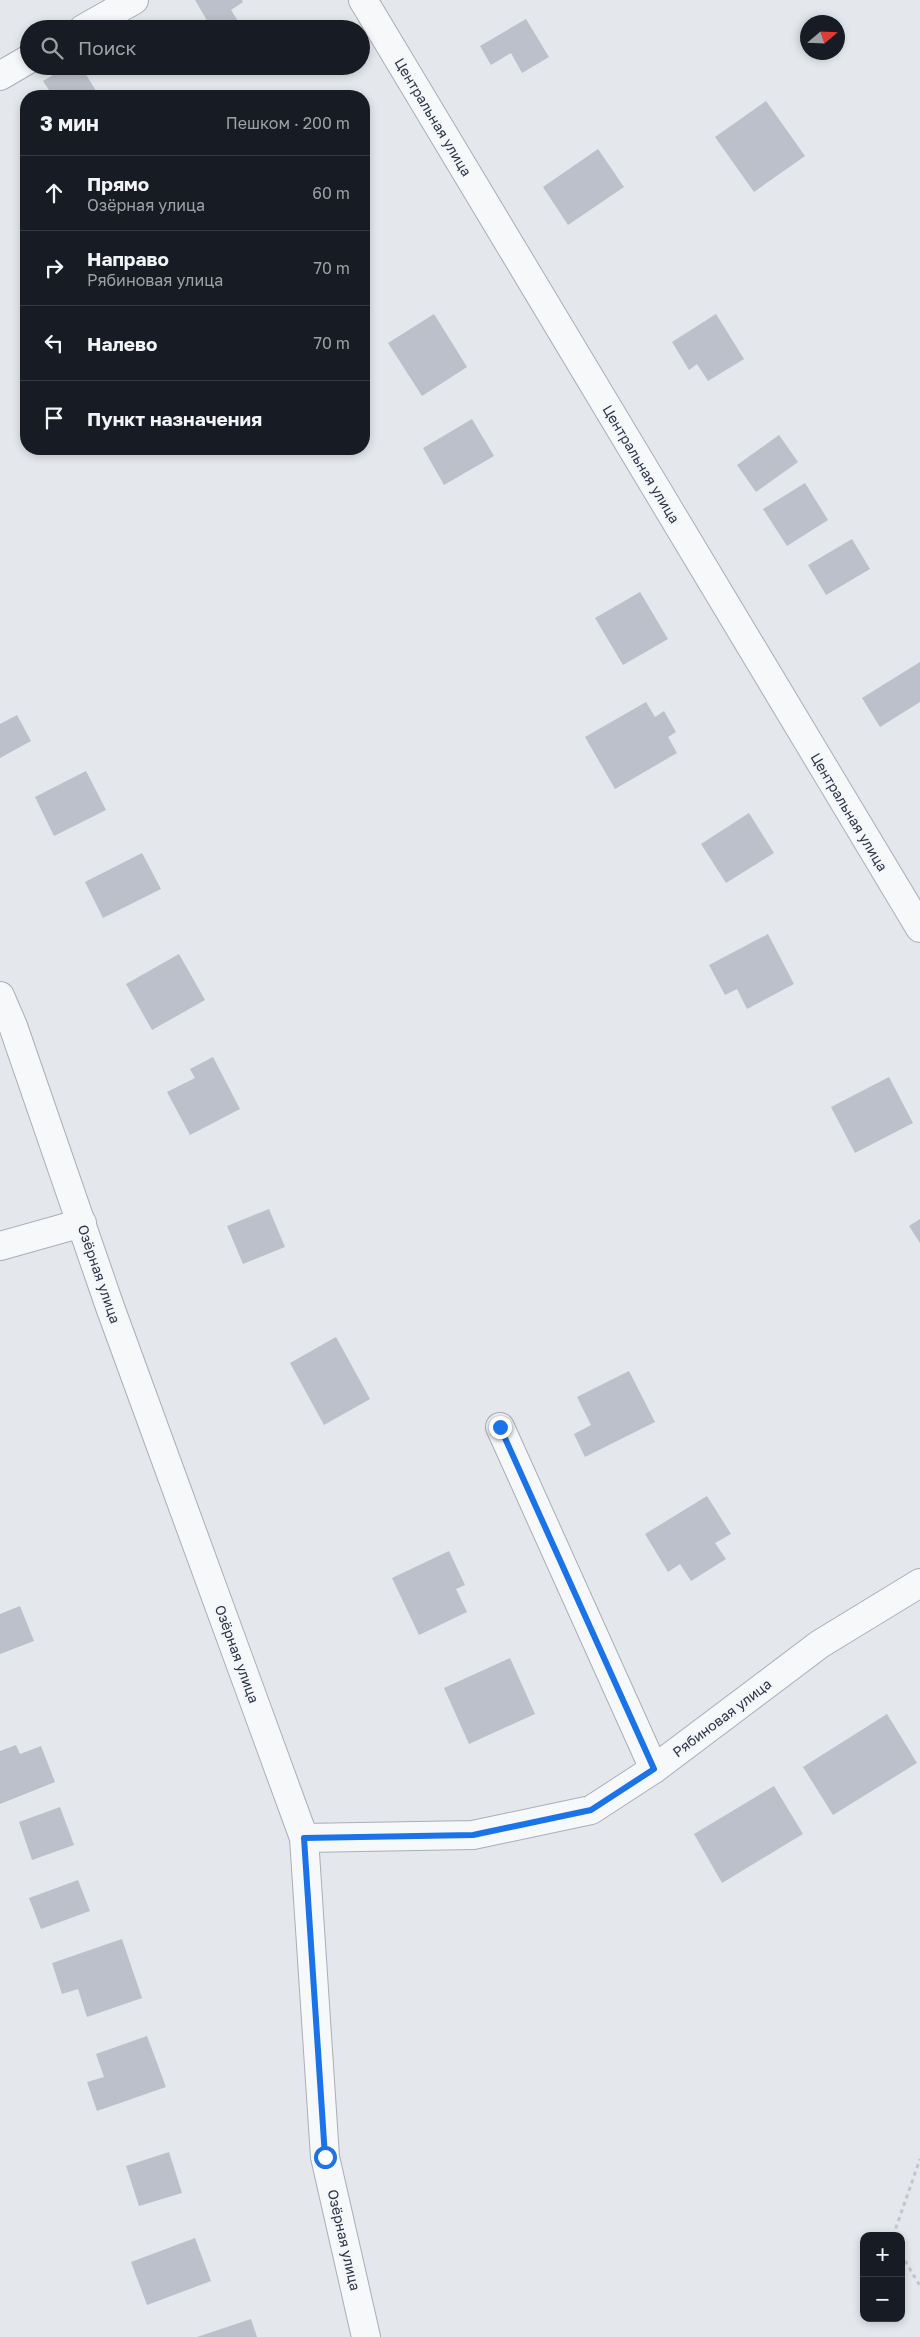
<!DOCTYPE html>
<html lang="ru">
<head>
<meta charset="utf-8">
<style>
  :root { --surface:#171b24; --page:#242831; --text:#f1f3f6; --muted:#9ea1a6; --line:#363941 }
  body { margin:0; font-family:"Golos Text",sans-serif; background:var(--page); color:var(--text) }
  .controls { position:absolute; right:15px; bottom:15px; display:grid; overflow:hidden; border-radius:10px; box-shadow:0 2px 8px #0003 }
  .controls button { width:45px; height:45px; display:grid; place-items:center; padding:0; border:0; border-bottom:1px solid var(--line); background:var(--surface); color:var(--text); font:25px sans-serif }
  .compass { position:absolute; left:800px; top:15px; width:45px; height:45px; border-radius:50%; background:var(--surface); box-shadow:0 2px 8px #0003; rotate:71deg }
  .stop { position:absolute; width:15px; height:15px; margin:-11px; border:4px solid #1a73e8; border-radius:50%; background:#fff }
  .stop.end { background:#1a73e8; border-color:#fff; box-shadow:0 1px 5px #0008 }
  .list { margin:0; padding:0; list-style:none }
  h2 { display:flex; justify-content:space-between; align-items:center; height:65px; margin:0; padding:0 20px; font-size:21px }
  h2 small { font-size:16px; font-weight:400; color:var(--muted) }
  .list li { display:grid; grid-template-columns:32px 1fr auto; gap:15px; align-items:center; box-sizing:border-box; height:75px; padding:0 20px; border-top:1px solid var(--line) }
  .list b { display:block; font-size:19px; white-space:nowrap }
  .list p { margin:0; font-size:16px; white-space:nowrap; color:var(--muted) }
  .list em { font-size:16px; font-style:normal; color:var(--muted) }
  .icon { flex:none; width:28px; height:28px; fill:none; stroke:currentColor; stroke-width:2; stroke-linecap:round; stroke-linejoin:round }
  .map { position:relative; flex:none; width:920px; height:2337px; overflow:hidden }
  .search { position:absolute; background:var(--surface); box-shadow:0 2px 8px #0003; left:20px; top:20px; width:350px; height:55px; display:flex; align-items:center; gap:12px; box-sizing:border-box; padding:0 18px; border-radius:28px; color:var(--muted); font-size:19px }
  .panel { position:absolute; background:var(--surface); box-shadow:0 2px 8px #0003; left:20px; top:90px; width:350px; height:365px; border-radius:20px }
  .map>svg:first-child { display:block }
</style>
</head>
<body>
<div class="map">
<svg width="920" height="2337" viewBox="0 0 920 2337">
  <rect width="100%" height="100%" fill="#e4e7ec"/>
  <!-- building -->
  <g fill="#bbc0ca">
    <path d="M195,0H242L243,2L231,10L238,21L225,29H212Z"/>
    <path d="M526,19L549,57L522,73L511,53L491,65L480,46Z"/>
    <path d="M68,66H81L99,96H53L43,81Z"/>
    <path d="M766,101L805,156L754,192L715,137Z"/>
    <path d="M598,149L624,187L568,225L543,187Z"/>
    <path d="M434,314L467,367L422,396L388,343Z"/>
    <path d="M716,314L744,359L708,381L697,364L689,370L672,342Z"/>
    <path d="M472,419L494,456L444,485L423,448Z"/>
    <path d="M779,435L798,462L756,492L737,465Z"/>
    <path d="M805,483L828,520L787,546L763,509Z"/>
    <path d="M852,539L870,569L826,595L808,565Z"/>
    <path d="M640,592L668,639L623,665L595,618Z"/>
    <path d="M920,662V702L880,727L862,698Z"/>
    <path d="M646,702L655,717L664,711L676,732L668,737L677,753L615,789L585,737Z"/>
    <path d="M17,715L31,741L0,758V724Z"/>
    <path d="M86,771L106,810L54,836L35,797Z"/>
    <path d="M749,813L774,853L726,883L701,844Z"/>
    <path d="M142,853L161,889L103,918L85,882Z"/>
    <path d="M768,934L794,984L747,1009L737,989L725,995L709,965Z"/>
    <path d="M179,954L205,1000L152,1030L126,984Z"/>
    <path d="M213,1057L240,1109L190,1135L167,1092L195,1078L190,1069Z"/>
    <path d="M889,1077L913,1123L855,1153L831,1107Z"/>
    <path d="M269,1209L285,1247L243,1264L227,1226Z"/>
    <path d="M920,1219V1243L909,1226Z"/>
    <path d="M336,1337L370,1399L324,1425L290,1363Z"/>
    <path d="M629,1371L655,1422L585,1457L574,1434L591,1425L577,1397Z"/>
    <path d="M707,1496L731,1534L715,1543L726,1559L691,1581L680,1564L668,1572L645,1534Z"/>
    <path d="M449,1551L465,1585L456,1589L467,1612L419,1635L392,1578Z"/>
    <path d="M20,1606L34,1641L0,1654V1614Z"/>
    <path d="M510,1658L535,1714L469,1744L444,1688Z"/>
    <path d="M887,1714L917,1763L833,1815L803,1767Z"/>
    <path d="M16,1745L20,1754L41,1746L55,1782L0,1804V1751Z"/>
    <path d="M774,1786L803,1834L722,1883L694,1834Z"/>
    <path d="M60,1807L74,1845L32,1860L19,1822Z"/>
    <path d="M78,1880L90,1911L41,1929L29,1898Z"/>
    <path d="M122,1939L142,1998L87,2017L78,1989L62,1994L52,1963Z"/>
    <path d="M147,2036L166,2087L97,2111L87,2082L104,2077L96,2054Z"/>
    <path d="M169,2152L182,2193L139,2206L126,2166Z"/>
    <path d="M195,2238L211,2281L147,2305L131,2262Z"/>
    <path d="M251,2319L257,2337H197Z"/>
  </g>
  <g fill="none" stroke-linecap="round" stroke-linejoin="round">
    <!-- minor casing -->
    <g stroke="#a9aeb7" stroke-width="30">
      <g id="minor">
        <path d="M363,0L920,928"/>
        <path d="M83,29L134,0"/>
        <path d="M0,76L29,59"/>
        <path d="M0,996L13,1026L110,1307L304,1838L325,2157L366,2337"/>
        <path d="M0,1246L82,1223"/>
        <path d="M500,1427L654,1769"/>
        <path d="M304,1838L473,1835L591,1810L654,1769L820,1644L920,1583"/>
      </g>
    </g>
    <!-- path -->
    <g stroke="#c2c5cb" stroke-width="3" stroke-dasharray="4 4" stroke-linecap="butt">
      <path d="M893,2236L920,2159"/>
      <path d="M901,2254L920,2286"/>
    </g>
    <!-- minor -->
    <use href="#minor" stroke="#f7f8fa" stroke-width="28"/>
  </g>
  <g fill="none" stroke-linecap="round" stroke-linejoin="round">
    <!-- route -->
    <path stroke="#1a73e8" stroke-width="6" d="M325,2157L304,1838L473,1835L591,1810L654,1769L500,1427"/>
  </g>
  <g text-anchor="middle" stroke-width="4" stroke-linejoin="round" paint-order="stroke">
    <!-- street labels -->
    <g font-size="14" fill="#2b3445" stroke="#f4f6f9">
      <text transform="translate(433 117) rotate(59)" y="5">Центральная улица</text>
      <text transform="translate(641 464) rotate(59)" y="5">Центральная улица</text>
      <text transform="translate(849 812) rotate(59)" y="5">Центральная улица</text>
      <text transform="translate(99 1274) rotate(71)" y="5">Озёрная улица</text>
      <text transform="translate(237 1654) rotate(70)" y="5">Озёрная улица</text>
      <text transform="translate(722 1718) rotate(-37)" y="5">Рябиновая улица</text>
      <text transform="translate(344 2240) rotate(77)" y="5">Озёрная улица</text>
    </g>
  </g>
</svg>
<div class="controls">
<button>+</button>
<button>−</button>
</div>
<svg class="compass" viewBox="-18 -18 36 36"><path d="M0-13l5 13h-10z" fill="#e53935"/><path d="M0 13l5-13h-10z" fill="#9ea1a6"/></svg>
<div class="stop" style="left:325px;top:2157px"></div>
<div class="stop end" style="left:500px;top:1427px"></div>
<div class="search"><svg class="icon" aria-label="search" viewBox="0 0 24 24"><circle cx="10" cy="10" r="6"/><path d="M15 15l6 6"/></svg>Поиск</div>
<section class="panel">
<h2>3 мин<small>Пешком · 200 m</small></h2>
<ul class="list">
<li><svg class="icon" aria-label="ahead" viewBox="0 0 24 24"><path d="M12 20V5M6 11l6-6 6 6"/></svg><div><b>Прямо</b><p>Озёрная улица</p></div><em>60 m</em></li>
<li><svg class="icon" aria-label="right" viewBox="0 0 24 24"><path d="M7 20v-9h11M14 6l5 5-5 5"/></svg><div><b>Направо</b><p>Рябиновая улица</p></div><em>70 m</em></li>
<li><svg class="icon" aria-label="left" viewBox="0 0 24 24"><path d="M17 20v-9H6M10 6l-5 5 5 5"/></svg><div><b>Налево</b></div><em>70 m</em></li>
<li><svg class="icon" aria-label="arrive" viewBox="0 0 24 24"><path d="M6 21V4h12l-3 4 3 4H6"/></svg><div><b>Пункт назначения</b></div></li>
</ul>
</section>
</div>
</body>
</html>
